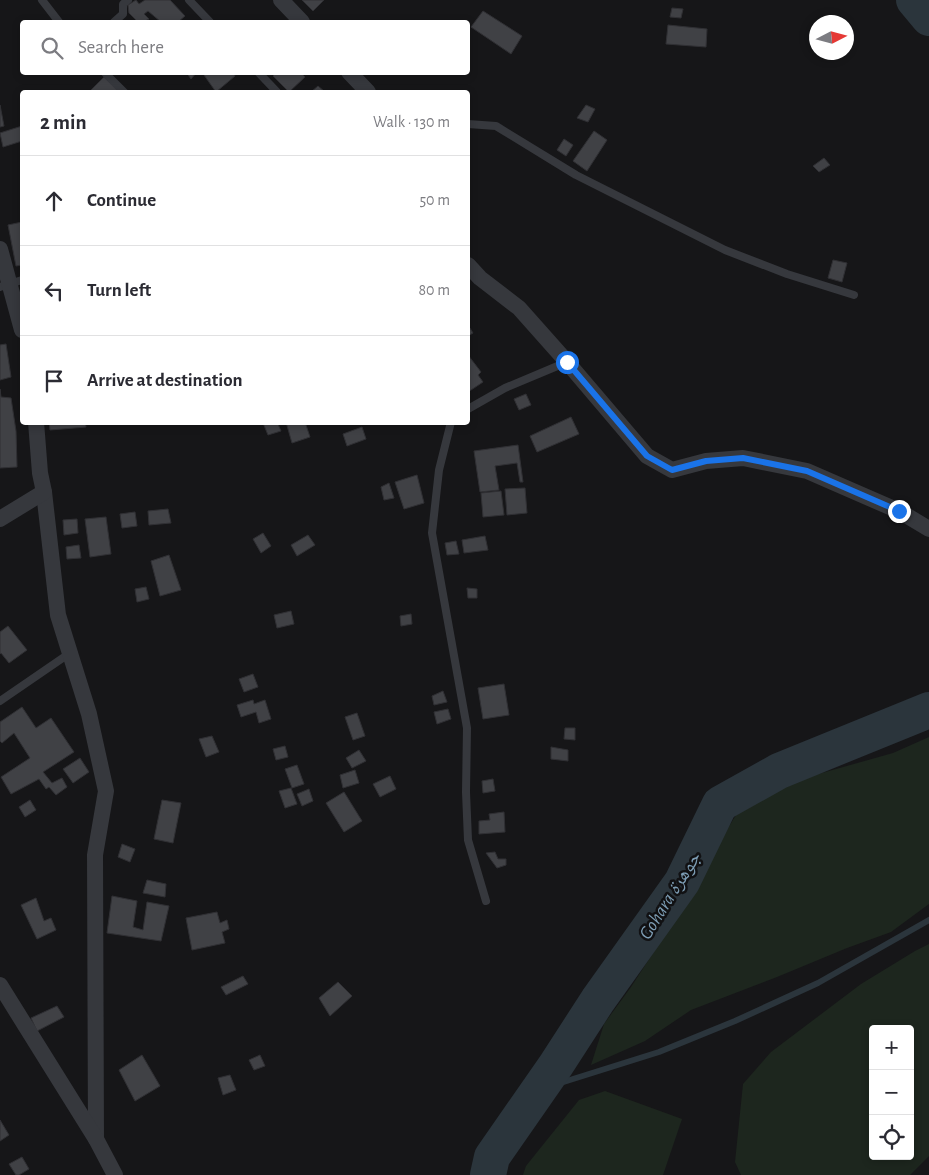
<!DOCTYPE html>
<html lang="en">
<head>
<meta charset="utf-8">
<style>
  :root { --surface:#fff; --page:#f2f2f3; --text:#2b2b33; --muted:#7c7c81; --line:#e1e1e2 }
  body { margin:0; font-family:"Alegreya Sans","Noto Naskh Arabic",sans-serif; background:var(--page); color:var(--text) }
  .controls { position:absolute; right:15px; bottom:15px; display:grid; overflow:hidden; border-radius:5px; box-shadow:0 2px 8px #0003 }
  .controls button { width:45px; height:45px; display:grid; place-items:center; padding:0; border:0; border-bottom:1px solid var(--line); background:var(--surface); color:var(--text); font:25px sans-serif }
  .compass { position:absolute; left:809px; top:15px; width:45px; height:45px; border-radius:50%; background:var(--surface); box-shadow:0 2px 8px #0003; rotate:84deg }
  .stop { position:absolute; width:15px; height:15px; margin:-11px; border:4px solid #1a73e8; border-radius:50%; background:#fff }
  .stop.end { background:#1a73e8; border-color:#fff; box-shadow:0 1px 5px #0008 }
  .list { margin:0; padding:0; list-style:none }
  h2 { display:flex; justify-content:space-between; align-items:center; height:65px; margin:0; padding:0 20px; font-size:21px }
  h2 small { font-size:16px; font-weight:400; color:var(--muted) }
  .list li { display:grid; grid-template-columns:32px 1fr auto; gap:15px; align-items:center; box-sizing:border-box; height:90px; padding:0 20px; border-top:1px solid var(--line) }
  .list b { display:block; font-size:19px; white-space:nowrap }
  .list em { font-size:16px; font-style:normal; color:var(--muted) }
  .icon { flex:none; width:28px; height:28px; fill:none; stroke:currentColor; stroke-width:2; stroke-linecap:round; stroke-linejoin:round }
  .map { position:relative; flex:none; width:929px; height:1175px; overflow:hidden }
  .search { position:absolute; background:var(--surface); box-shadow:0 2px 8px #0003; left:20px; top:20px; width:450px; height:55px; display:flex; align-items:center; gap:12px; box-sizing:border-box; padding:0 18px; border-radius:5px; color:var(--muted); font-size:19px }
  .panel { position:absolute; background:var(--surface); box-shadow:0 2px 8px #0003; left:20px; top:90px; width:450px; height:335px; border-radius:5px }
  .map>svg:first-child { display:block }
</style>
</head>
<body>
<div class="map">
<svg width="929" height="1175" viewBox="0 0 929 1175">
  <rect width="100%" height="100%" fill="#161618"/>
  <!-- green -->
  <g fill="#1d261e" fill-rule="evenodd">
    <path d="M929,737V904L891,932L847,948L777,977L691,1010L645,1041L591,1065L604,1024L631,987L692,893L717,846L736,815L797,780L893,753Z"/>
    <path d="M929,944V1156L910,1175H741L735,1162L743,1084L771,1052L861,984L915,951ZM873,1029H910V1156H873Z"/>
    <path d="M605,1091L682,1119L663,1175H523L526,1166L579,1100Z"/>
  </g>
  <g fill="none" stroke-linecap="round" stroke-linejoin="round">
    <!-- stream -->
    <path stroke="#2b353c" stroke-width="6" d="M538,1090L659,1052L735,1021L818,983L929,920"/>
    <!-- river -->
    <g stroke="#2b353c" stroke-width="36">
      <path d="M914,0L929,18"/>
      <path d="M488,1175L492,1157L556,1065L598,1000L682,882L720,804L779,771L929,710"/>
    </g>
  </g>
  <!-- building -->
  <g fill="#404145" stroke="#303034">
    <path d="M136,0L139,4L145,0H170L185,16L178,22H161L148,11L144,14L149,19L143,22H138L129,13L128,5Z"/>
    <path d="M302,0H324L313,11Z"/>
    <path d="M672,8L683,9L681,18L670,17Z"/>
    <path d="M483,11L522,36L511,54L471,27Z"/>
    <path d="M668,25L707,29L706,47L666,44Z"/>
    <path d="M186,72H197L191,79Z"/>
    <path d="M207,72H233L235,76L216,92L204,75Z"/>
    <path d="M277,72H300L305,77L289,92L273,76Z"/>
    <path d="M104,77L121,92H89Z"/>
    <path d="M318,86L325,92H311Z"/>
    <path d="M0,105L4,126L0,127Z"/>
    <path d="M586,105L595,109L588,122L577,118Z"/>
    <path d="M22,126V141L3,147L0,133Z"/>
    <path d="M594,131L607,140L587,171L573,161Z"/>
    <path d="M564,139L573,145L566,156L557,150Z"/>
    <path d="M824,158L830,165L819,172L813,166Z"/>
    <path d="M22,222V265L16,266L8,225Z"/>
    <path d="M833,260L847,263L842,282L828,278Z"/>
    <path d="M468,325L473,333L468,336Z"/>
    <path d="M6,344L11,377L0,380V345Z"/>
    <path d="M468,355L481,372L478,375L483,382L468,392Z"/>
    <path d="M0,389L1,397L11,398L16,431L17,467L0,468Z"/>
    <path d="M526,394L531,405L519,410L514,399Z"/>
    <path d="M571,417L579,434L537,452L530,436Z"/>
    <path d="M49,422H85L86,427L50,430Z"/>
    <path d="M277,422L281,431L268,435L263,423Z"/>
    <path d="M286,422H305L310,437L292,443Z"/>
    <path d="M362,427L366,439L347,446L343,434Z"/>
    <path d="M518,445L523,482H520L517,463L495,466L499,490L480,492L474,451Z"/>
    <path d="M417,475L424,503L404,509L395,482Z"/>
    <path d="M389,483L394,498L384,500L381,487Z"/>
    <path d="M525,488L527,513L507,515L505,489Z"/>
    <path d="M501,491L504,515L483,517L481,493Z"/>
    <path d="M168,509L171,523L149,525L148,511Z"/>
    <path d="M135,512L137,526L122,528L120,514Z"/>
    <path d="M106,517L111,554L90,557L85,519Z"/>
    <path d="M77,519L78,533L64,535L63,520Z"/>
    <path d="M263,533L271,546L261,553L253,539Z"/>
    <path d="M308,535L315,545L297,556L291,545Z"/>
    <path d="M485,536L488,550L464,553L462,540Z"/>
    <path d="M456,541L459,554L447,555L445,543Z"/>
    <path d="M79,545L81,558L67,559L66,547Z"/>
    <path d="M169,555L181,590L160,596L151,561Z"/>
    <path d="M146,587L149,599L137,602L135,589Z"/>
    <path d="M467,588L477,589V598H468Z"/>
    <path d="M291,611L294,624L277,628L274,615Z"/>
    <path d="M411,614L412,624L401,626L400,616Z"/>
    <path d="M8,626L27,650L9,663L1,653L0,654V632Z"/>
    <path d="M253,674L258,687L244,692L239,679Z"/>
    <path d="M504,684L509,715L483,719L478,688Z"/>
    <path d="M443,691L447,702L434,705L432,696Z"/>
    <path d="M253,700L254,704L265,700L271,719L259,723L256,712L241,717L237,705Z"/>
    <path d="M22,707L36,728L51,718L74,752L43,772L52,783L62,778L67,787L56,795L49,787L46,789L39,779L11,794L1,777L30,758L14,733L2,743L0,741V722Z"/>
    <path d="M448,709L451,719L437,724L434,712Z"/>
    <path d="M357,713L365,736L353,740L345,717Z"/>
    <path d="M565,728H575V740L564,739Z"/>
    <path d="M212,736L219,752L206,757L199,739Z"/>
    <path d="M285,746L288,757L276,760L273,749Z"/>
    <path d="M551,747L568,750V761L551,759Z"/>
    <path d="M359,750L366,761L352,768L346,758Z"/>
    <path d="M80,758L89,772L73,783L63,769Z"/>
    <path d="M297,765L304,784L292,788L285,769Z"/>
    <path d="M355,770L359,783L343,788L340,775Z"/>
    <path d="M390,776L396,789L380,797L373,784Z"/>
    <path d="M493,779L495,791L483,793L482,781Z"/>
    <path d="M291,788L297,804L285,808L279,791Z"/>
    <path d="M309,789L313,801L302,806L297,794Z"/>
    <path d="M344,792L362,821L344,832L326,803Z"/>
    <path d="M30,800L36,810L25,817L19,807Z"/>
    <path d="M162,800L181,803L173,843L154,839Z"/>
    <path d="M504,812L505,832L479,834V821L490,820L489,814Z"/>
    <path d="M122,844L135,849L130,862L118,857Z"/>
    <path d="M495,852L498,859H506V865L497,868L486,853Z"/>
    <path d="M147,880L166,884L165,897L143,893Z"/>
    <path d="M112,896L137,901L133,927L143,930L147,902L169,906L161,941L107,933Z"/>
    <path d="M36,898L44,921L51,918L56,930L37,939L21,905Z"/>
    <path d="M217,912L220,923L227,920L229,929L222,932L225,943L192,950L186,918Z"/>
    <path d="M243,976L248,984L226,995L221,987Z"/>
    <path d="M338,982L352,996L330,1016L319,998Z"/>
    <path d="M57,1006L64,1017L37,1031L31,1018Z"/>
    <path d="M142,1055L160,1086L135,1101L119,1070Z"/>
    <path d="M260,1055L265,1066L254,1070L249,1060Z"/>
    <path d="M230,1075L236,1090L223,1095L218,1078Z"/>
    <path d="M0,1120L9,1135L0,1141Z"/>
    <path d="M22,1157L29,1169L19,1175H16L9,1164Z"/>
  </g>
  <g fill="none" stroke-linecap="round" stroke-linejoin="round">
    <!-- lane -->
    <g stroke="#36383d" stroke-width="8">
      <path d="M42,0L59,22"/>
      <path d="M189,0L210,22"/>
      <path d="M114,22L123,14V4L128,0"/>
      <path d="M104,72L124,92"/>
      <path d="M258,72L277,92"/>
      <path d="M468,124L496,126L576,175L725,250L787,274L854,295"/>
      <path d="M0,287L22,280"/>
      <path d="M468,408V409L505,388L567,362"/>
      <path d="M451,422L439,470L432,533L467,728L466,792L468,840L486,901"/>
      <path d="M0,701L70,653"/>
    </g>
    <!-- street -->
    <g stroke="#36383d" stroke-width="16">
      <path d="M281,0L302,22"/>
      <path d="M349,72L368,92"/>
      <path d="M0,249L22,330"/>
      <path d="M468,265L480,278L519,308L567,362L647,456L672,470L706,461L743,458L807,471L899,511L929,529"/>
      <path d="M44,492L58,615L89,714L106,791L95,855L96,1139"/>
      <path d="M0,519L44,492L40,473L36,422"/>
      <path d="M0,985L96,1139L115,1175"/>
    </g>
  </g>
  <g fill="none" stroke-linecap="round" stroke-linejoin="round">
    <!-- route -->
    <path stroke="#1a73e8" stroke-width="6" d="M567,362L647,456L672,470L706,461L743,458L807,471L899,511"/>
  </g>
  <g text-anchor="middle" stroke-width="5" stroke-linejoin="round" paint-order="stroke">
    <!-- water labels -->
    <g font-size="19" font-style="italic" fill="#7d9db4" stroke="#111113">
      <text transform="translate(669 895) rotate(-58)" y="7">Gohara جوهرة</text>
    </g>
  </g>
</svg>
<div class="controls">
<button>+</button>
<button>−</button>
<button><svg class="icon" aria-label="locate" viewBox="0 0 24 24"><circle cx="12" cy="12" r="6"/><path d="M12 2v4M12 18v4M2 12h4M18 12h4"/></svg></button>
</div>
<svg class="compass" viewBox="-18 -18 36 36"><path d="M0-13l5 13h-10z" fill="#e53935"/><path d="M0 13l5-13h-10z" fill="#7c7c81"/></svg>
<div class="stop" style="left:567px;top:362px"></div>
<div class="stop end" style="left:899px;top:511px"></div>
<div class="search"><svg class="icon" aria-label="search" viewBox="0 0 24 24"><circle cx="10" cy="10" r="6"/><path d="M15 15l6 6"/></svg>Search here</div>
<section class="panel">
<h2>2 min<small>Walk · 130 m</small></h2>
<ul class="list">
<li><svg class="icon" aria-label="ahead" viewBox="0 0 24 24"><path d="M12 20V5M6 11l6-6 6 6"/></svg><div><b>Continue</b></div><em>50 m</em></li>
<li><svg class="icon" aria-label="left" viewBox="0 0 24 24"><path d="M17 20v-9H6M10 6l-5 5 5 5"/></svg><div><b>Turn left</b></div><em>80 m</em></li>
<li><svg class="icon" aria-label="arrive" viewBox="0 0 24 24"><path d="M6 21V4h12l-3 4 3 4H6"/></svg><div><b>Arrive at destination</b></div></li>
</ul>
</section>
</div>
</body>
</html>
